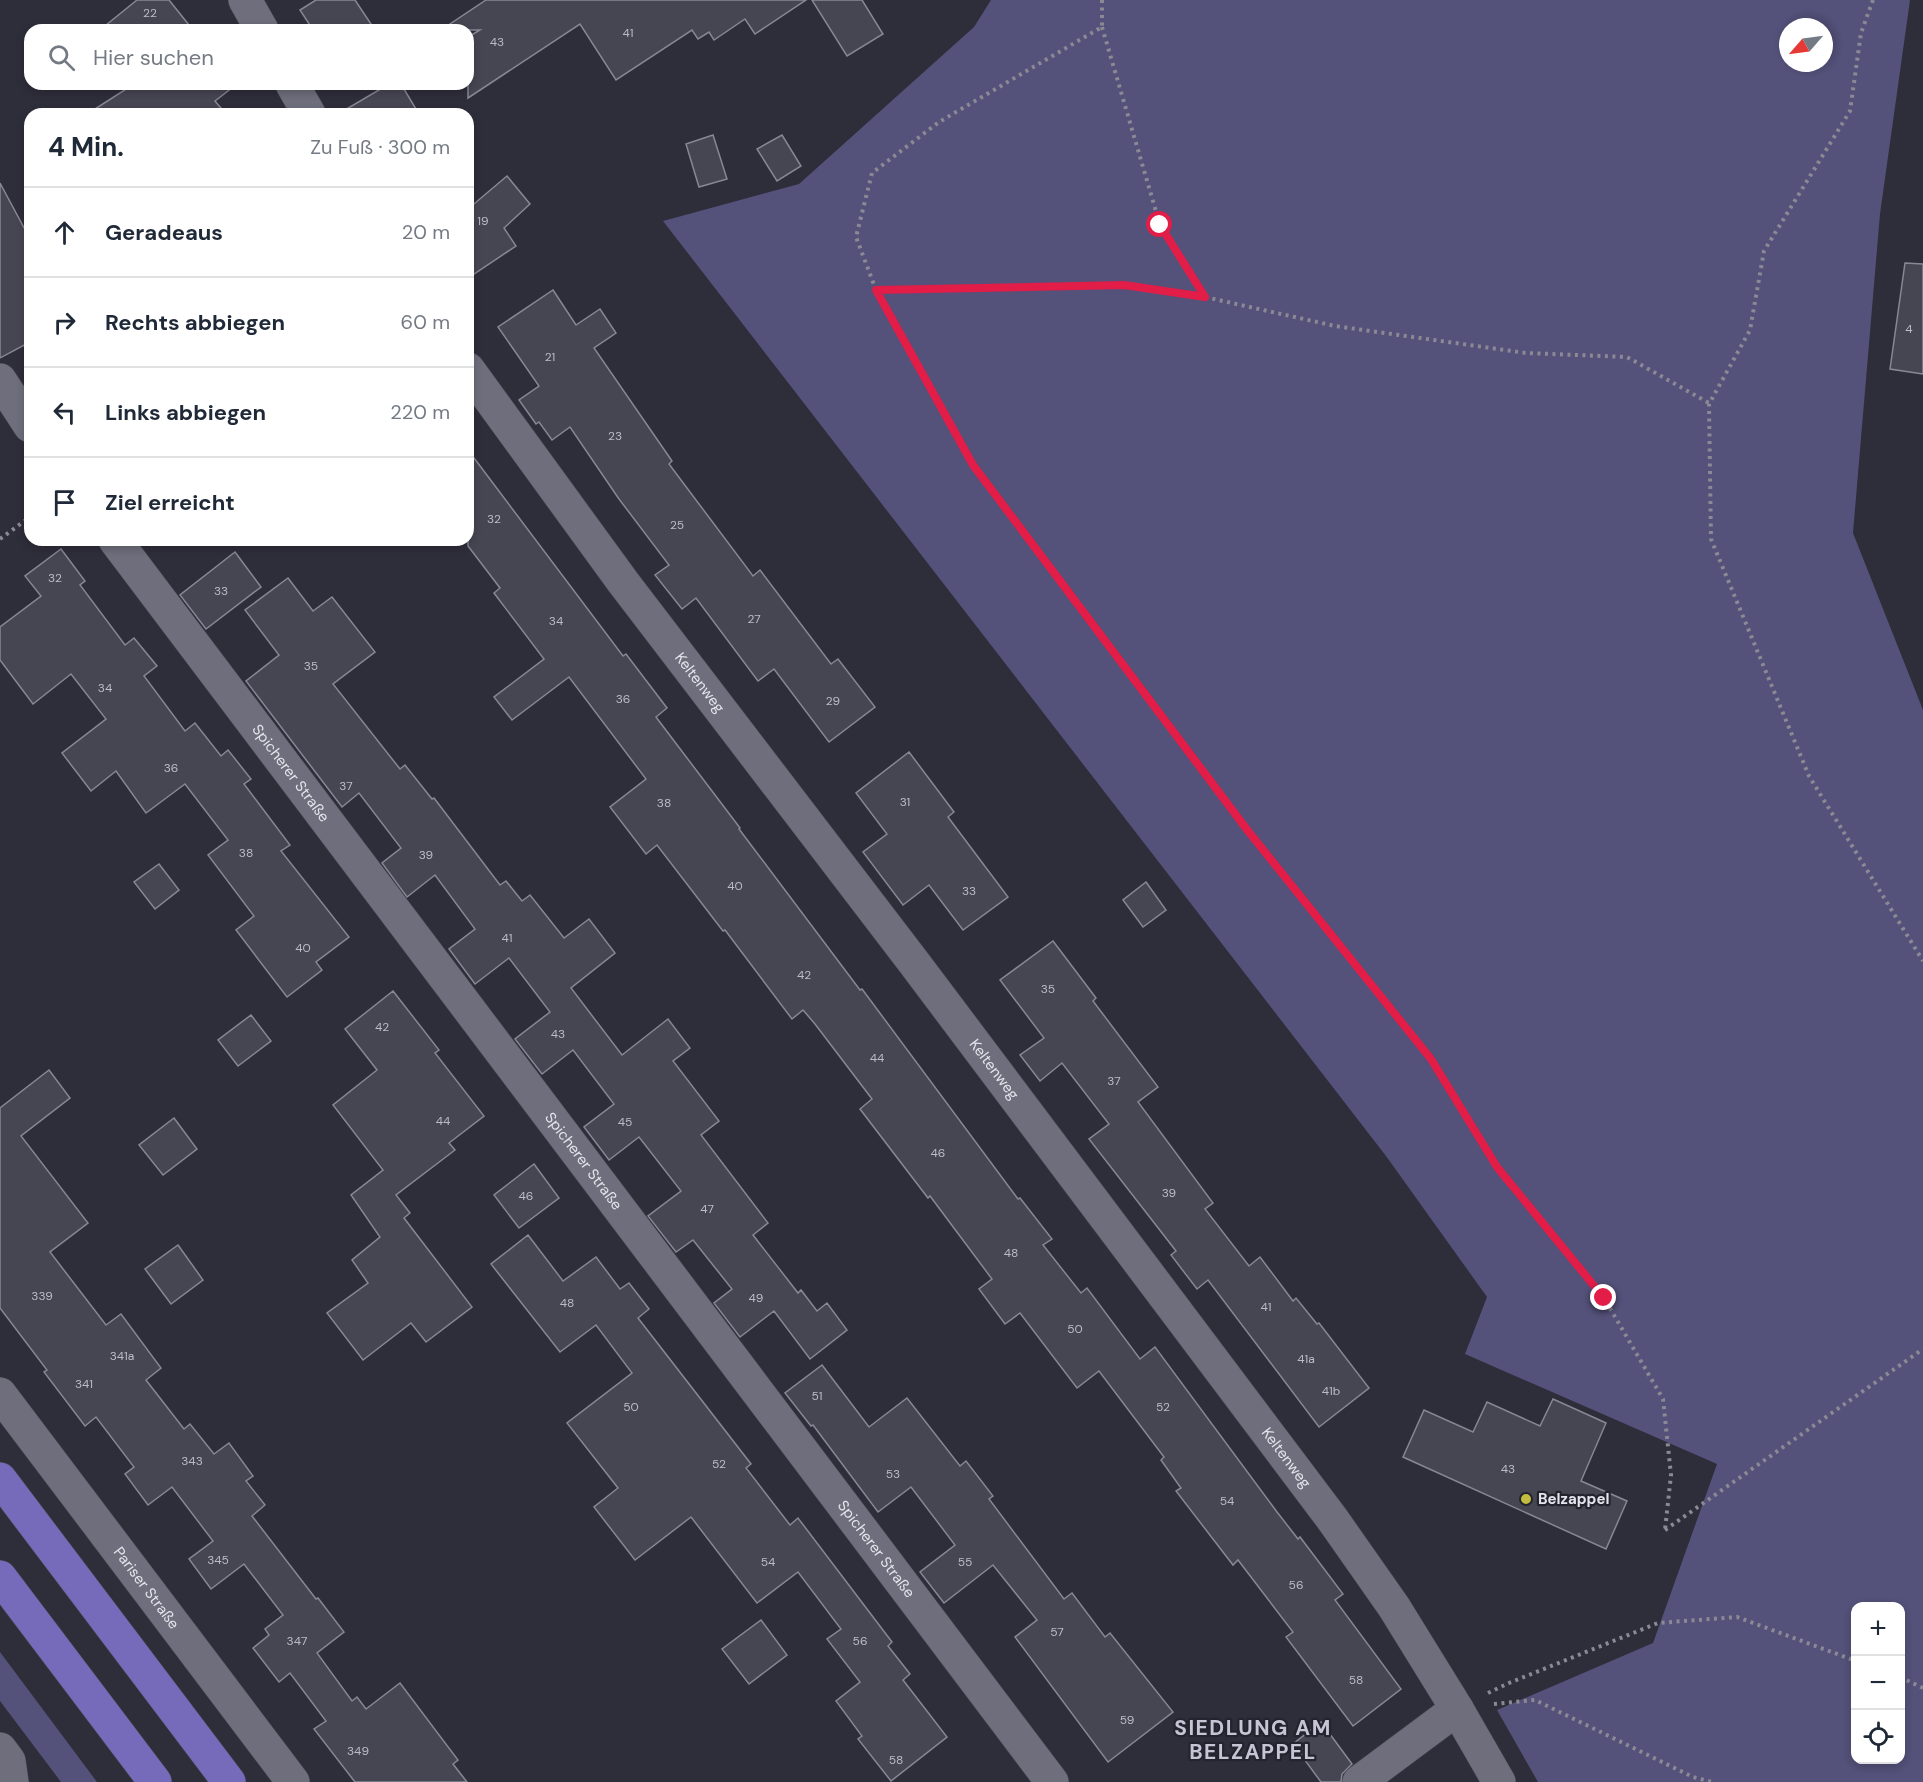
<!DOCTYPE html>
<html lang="de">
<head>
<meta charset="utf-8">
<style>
  :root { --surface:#fff; --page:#f2f2f3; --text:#1f2937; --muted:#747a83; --line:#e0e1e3 }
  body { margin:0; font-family:"DM Sans",sans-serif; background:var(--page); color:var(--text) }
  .controls { position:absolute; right:18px; bottom:18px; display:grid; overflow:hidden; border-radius:12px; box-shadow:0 3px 9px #0003 }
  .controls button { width:54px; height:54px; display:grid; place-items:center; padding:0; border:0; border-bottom:2px solid var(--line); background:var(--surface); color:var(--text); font:30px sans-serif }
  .compass { position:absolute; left:1779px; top:18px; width:54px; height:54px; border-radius:50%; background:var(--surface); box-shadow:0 3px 9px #0003; rotate:242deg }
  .stop { position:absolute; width:18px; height:18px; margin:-14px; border:4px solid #e11d48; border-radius:50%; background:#fff }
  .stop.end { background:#e11d48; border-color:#fff; box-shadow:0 2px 6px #0008 }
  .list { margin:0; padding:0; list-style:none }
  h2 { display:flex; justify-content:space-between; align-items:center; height:78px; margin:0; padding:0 24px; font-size:26px }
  h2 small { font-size:20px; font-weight:400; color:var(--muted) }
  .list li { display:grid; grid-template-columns:39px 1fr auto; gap:18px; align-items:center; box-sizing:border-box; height:90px; padding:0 24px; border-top:2px solid var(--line) }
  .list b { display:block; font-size:22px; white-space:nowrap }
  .list em { font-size:20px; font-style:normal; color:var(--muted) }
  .icon { flex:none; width:33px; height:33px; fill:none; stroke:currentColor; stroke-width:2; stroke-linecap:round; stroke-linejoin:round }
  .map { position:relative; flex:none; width:1923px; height:1782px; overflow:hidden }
  .search { position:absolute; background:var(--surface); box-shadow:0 3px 9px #0003; left:24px; top:24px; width:450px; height:66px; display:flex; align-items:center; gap:15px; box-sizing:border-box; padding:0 21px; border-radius:18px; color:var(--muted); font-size:22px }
  .panel { position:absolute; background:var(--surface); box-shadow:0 3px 9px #0003; left:24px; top:108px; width:450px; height:438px; border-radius:18px }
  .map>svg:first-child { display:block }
</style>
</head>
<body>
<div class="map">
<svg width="1923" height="1782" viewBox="0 0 1923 1782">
  <rect width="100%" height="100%" fill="#2e2d3a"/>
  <!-- forest -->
  <g fill="#54517a" fill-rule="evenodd">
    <path d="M991,0H1910L1880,214L1853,533L1923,710V1782H1538L1497,1710L1653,1643L1717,1464L1465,1354L1487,1297L1386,1156L663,221L799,184L974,27ZM1788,27H1824V63H1788ZM1856,1606H1900V1760H1856Z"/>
    <path d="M0,1652L97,1782H61L0,1701Z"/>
  </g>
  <!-- building -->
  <g fill="#464552" stroke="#878795" stroke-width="1.5">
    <path d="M137,0H169L193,30H100Z"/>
    <path d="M316,0H355L375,30H313L300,10Z"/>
    <path d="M486,0H806L755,34L745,19L714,40L709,32L698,39L692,30L616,80L580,24L468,98V37L480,30H441Z"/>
    <path d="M812,0H862L883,34L847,56Z"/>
    <path d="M134,84H237L215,101L226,114H87Z"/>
    <path d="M389,84H401L419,114H338Z"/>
    <path d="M713,135L727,179L699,187L686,144Z"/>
    <path d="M782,135L801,166L777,181L757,149Z"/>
    <path d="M507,176L530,204L504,228L516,246L468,278V209Z"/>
    <path d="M0,183L30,239V342L0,358Z"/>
    <path d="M1905,263L1923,264V374L1890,369Z"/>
    <path d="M553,290L576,325L600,309L616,333L594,348L672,461L669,464L753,576L760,570L831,664L838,659L875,707L829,742L774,669L758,681L696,598L682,609L655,575L669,565L619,499L570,427L552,440L539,422L536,424L519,400L539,386L498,327Z"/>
    <path d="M468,450L623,656L626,654L667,708L656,717L740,828L739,829L860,990L862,989L1018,1199L1020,1198L1052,1239L1043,1245L1081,1293L1087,1288L1140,1359L1155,1347L1277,1512L1298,1539L1300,1537L1343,1594L1335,1600L1401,1689L1353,1726L1286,1637L1293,1632L1238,1560L1233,1565L1176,1491L1181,1488L1161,1460L1164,1457L1099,1371L1077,1388L1020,1313L1005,1324L979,1289L992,1279L930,1196L928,1198L860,1109L872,1099L815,1024L803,1010L792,1019L725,930L723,931L657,845L646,854L610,807L646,779L569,677L512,720L494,697L544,659L494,593L500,588L468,546Z"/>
    <path d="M61,549L85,581L80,585L125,645L134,638L157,666L144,676L185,731L195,723L221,756L228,750L251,779L244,784L290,845L281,851L349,937L316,962L322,970L287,997L236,930L254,916L208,855L228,840L185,784L146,813L116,771L91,791L62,753L106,719L71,674L33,704L0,660V627L41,596L25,576Z"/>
    <path d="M235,552L261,587L206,629L180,595Z"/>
    <path d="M288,578L313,611L332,597L375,652L333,684L400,769L405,765L432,799L434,798L500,885L506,881L522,901L530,895L564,938L589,919L615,953L571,988L622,1055L668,1019L690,1048L673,1061L719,1121L701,1135L768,1223L753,1235L798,1293L801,1290L817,1311L827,1303L847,1330L810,1359L774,1311L740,1337L714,1303L732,1289L693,1240L676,1252L648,1216L681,1191L639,1137L609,1160L584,1127L614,1104L573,1050L542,1074L515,1039L550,1012L509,958L475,984L449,949L475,929L435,875L407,897L382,863L401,848L359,793L342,807L246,681L279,655L245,610Z"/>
    <path d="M909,752L954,812L948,817L1008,897L963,930L929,885L903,905L863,852L887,834L856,793Z"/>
    <path d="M159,864L179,890L155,909L134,882Z"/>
    <path d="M1146,882L1166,910L1143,927L1123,900Z"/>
    <path d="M1053,941L1096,998L1093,1001L1158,1087L1138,1102L1213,1203L1205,1209L1249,1266L1260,1257L1293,1301L1296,1298L1317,1324L1319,1323L1369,1388L1319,1427L1208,1280L1197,1289L1171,1255L1176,1251L1089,1139L1109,1124L1062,1063L1040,1081L1020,1055L1044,1038L1000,980Z"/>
    <path d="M393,991L439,1050L435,1053L484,1116L449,1143L455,1150L396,1195L410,1213L404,1218L472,1307L426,1342L411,1323L363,1360L327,1313L368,1283L352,1260L380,1237L351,1195L383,1170L333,1105L377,1070L345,1029Z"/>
    <path d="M251,1015L271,1041L238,1066L218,1040Z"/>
    <path d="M49,1070L70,1098L21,1136L88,1223L50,1252L106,1325L121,1314L161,1368L146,1380L184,1429L190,1424L214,1454L229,1443L253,1476L246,1481L265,1505L252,1516L316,1599L318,1598L344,1632L317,1653L352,1701L357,1697L366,1709L400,1683L458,1760L453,1764L467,1782H355L314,1729L326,1721L290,1673L279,1682L253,1648L269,1635L265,1629L283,1615L244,1564L211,1589L189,1559L213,1541L172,1487L148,1505L125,1474L134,1467L96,1417L85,1426L44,1372L47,1370L0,1308V1108Z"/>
    <path d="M174,1118L197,1149L163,1175L139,1145Z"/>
    <path d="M534,1164L559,1198L519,1228L494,1195Z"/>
    <path d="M528,1235L563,1281L596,1257L620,1289L629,1283L649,1309L638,1318L751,1464L746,1468L790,1525L798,1518L892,1642L888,1646L910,1674L903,1680L947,1737L891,1781L858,1739L862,1736L836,1701L860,1682L827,1639L841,1629L798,1572L757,1603L691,1517L635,1560L594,1507L618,1488L567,1423L632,1373L596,1325L560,1352L491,1264Z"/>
    <path d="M178,1245L203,1280L171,1304L145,1269Z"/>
    <path d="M822,1365L869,1427L907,1398L960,1466L966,1461L993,1496L989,1499L1064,1599L1072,1593L1105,1637L1110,1633L1173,1712L1108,1762L1015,1637L1037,1620L993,1565L944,1603L920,1572L955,1545L911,1487L878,1512L813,1425L811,1426L785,1393Z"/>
    <path d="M1553,1399L1606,1423L1581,1481L1627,1501L1606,1549L1403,1457L1424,1410L1473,1432L1487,1402L1540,1426Z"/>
    <path d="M761,1620L787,1655L749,1684L722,1649Z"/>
    <path d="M1321,1722L1352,1764L1342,1774L1341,1782H1321L1293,1744Z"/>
  </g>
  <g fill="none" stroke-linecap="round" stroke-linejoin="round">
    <!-- minor casing -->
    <g stroke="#4c4c56" stroke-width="34">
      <g id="minor">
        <path d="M245,0L262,30"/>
        <path d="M292,84L309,114"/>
        <path id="s1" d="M468,369L623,582L915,964L1333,1520L1394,1607L1457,1709L1499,1782"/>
        <path d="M0,380L30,426"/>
        <path id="s2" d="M115,540L1052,1782"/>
        <path id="s3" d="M0,1394L293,1782"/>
        <path d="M0,1749L9,1761L12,1782"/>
        <path d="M1359,1782L1457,1709"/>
      </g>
    </g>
    <!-- primary casing -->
    <g stroke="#4c4c56" stroke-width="34">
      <g id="primary">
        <path d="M0,1479L229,1782"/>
        <path d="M0,1577L155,1782"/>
      </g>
    </g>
    <!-- path -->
    <g stroke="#8a8994" stroke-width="4" stroke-dasharray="3 4.5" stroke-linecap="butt">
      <path d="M1102,0V27L939,122L872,173L856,237L876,290L973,465L1248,831L1431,1060L1497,1167L1604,1298L1663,1399L1671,1475L1665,1530"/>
      <path d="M1873,0L1861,33L1850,111L1764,251L1750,330L1709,404L1711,539L1809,776L1923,961"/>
      <path d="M1102,27L1160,225L1204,297"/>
      <path d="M876,290L1124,285L1205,297L1335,326L1526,353L1627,357L1709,403"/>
      <path d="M0,539L30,517"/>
      <path d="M1665,1530L1923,1349"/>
      <path d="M1900,1677L1923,1688"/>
      <path d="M1488,1693L1509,1683L1658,1623L1737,1617L1856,1661"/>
      <path d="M1494,1704L1535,1700L1693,1777L1712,1782"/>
    </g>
    <!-- minor -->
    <use href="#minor" stroke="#6e6e7c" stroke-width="33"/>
    <!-- primary -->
    <use href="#primary" stroke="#766bba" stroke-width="33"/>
  </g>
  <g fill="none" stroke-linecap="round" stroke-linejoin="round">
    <!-- route -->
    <path stroke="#e11d48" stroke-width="8" d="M1160,225L1205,297L1124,285L876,290L973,465L1248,831L1431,1059L1497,1167L1604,1298"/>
  </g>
  <!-- markers -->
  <circle fill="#c3bd3f" stroke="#24242f" stroke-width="2" cx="1526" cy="1499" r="6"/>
  <g text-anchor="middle" stroke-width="4.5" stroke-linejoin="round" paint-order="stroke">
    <!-- number labels -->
    <g font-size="12" fill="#bcbcc6">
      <text x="150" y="17">22</text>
      <text x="628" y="37">41</text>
      <text x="497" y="46">43</text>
      <text x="483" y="225">19</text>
      <text x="1909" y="333">4</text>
      <text x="550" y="361">21</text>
      <text x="615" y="440">23</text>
      <text x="494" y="523">32</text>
      <text x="677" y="529">25</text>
      <text x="55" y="582">32</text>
      <text x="221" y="595">33</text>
      <text x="754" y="623">27</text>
      <text x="556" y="625">34</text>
      <text x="311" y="670">35</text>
      <text x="105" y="692">34</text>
      <text x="623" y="703">36</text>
      <text x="833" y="705">29</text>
      <text x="171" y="772">36</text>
      <text x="346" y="790">37</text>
      <text x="905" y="806">31</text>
      <text x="664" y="807">38</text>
      <text x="246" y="857">38</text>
      <text x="426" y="859">39</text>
      <text x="735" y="890">40</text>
      <text x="969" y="895">33</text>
      <text x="507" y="942">41</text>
      <text x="303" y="952">40</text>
      <text x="804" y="979">42</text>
      <text x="1048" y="993">35</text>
      <text x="382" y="1031">42</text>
      <text x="558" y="1038">43</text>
      <text x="877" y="1062">44</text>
      <text x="1114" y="1085">37</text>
      <text x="443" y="1125">44</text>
      <text x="625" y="1126">45</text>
      <text x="938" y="1157">46</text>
      <text x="1169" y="1197">39</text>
      <text x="526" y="1200">46</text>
      <text x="707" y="1213">47</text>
      <text x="1011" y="1257">48</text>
      <text x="42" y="1300">339</text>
      <text x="756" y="1302">49</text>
      <text x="567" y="1307">48</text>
      <text x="1266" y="1311">41</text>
      <text x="1075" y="1333">50</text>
      <text x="122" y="1360">341a</text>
      <text x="1306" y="1363">41a</text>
      <text x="84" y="1388">341</text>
      <text x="1331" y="1395">41b</text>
      <text x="817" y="1400">51</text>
      <text x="631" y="1411">50</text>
      <text x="1163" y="1411">52</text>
      <text x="192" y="1465">343</text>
      <text x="719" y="1468">52</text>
      <text x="1508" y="1473">43</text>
      <text x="893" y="1478">53</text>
      <text x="1227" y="1505">54</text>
      <text x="218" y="1564">345</text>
      <text x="768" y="1566">54</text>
      <text x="965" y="1566">55</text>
      <text x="1296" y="1589">56</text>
      <text x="1057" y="1636">57</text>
      <text x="297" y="1645">347</text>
      <text x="860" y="1645">56</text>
      <text x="1356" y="1684">58</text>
      <text x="1127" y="1724">59</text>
      <text x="358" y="1755">349</text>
      <text x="896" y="1764">58</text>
    </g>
    <!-- street labels -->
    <g font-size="15" fill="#e4e4ec" stroke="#24242f">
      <text dy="5" stroke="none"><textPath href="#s1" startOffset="390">Keltenweg</textPath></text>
      <text dy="5" stroke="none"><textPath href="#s2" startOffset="292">Spicherer Straße</textPath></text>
      <text dy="5" stroke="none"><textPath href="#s1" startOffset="876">Keltenweg</textPath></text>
      <text dy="5" stroke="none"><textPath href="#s2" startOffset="778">Spicherer Straße</textPath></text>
      <text dy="5" stroke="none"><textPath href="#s1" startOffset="1362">Keltenweg</textPath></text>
      <text dy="5" stroke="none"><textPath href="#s2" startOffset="1264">Spicherer Straße</textPath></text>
      <text dy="5" stroke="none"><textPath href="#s3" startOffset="243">Pariser Straße</textPath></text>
    </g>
    <!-- poi labels -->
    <g font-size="15" font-weight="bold" fill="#e4e4ec" stroke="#24242f" text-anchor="start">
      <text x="1538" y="1504">Belzappel</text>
    </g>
    <!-- district labels -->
    <g font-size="21" font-weight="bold" letter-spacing="1.5" fill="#c5c5d5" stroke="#24242f">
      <text x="1253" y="1735">SIEDLUNG AM<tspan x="1253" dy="24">BELZAPPEL</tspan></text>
    </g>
  </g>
</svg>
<div class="controls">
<button>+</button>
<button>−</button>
<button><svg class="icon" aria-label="locate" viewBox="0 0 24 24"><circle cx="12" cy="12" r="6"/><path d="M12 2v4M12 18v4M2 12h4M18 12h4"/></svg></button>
</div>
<svg class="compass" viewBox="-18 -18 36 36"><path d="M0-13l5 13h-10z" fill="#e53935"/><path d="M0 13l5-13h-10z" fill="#747a83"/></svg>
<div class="stop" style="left:1160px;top:225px"></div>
<div class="stop end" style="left:1604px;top:1298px"></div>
<div class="search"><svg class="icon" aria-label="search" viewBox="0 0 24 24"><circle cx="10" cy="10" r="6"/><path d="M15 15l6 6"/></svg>Hier suchen</div>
<section class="panel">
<h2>4 Min.<small>Zu Fuß · 300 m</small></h2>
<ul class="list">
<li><svg class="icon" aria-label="ahead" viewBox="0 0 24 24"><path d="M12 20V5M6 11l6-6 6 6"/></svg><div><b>Geradeaus</b></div><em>20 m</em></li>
<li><svg class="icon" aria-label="right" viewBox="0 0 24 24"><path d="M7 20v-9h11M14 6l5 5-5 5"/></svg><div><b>Rechts abbiegen</b></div><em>60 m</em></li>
<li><svg class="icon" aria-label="left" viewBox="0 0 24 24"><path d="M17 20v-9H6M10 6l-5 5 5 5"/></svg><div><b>Links abbiegen</b></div><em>220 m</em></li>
<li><svg class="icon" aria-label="arrive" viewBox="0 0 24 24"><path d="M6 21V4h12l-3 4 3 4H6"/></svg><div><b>Ziel erreicht</b></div></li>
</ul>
</section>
</div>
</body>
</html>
